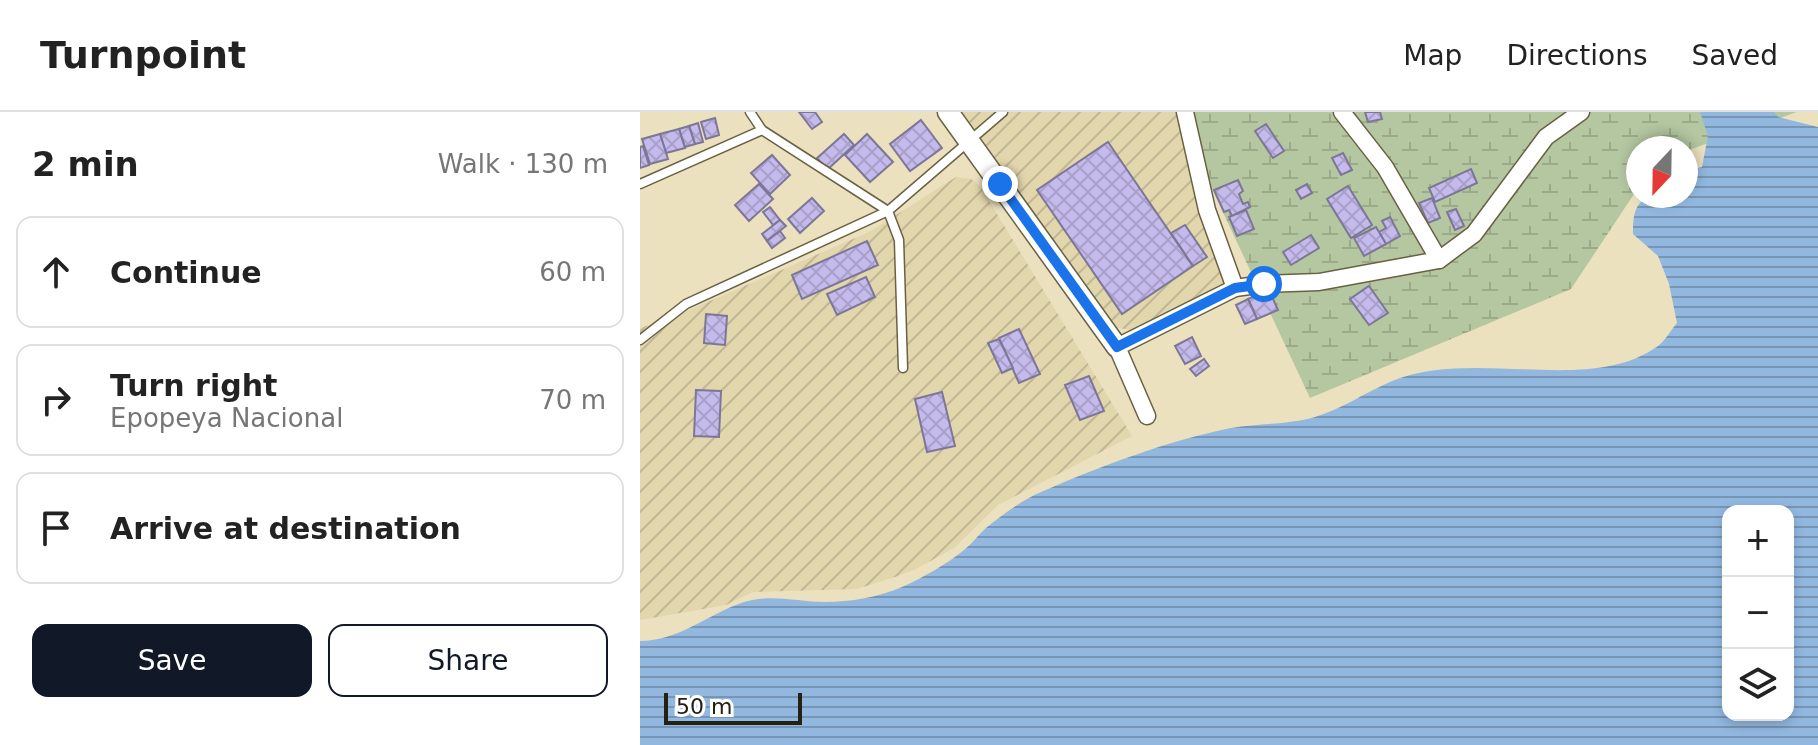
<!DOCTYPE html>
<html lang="en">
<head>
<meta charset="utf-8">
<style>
  :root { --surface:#fff; --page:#f6f6f6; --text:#222; --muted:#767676; --line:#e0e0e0; --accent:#111827 }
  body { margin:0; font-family:"DejaVu Sans",sans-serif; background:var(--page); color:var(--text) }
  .controls { position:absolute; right:24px; bottom:24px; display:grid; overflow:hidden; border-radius:16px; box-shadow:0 4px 12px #0003 }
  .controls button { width:72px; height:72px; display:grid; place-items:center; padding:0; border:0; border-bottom:2px solid var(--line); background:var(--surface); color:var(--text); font:40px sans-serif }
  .compass { position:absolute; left:986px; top:24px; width:72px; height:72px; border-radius:50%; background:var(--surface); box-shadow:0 4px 12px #0003; rotate:202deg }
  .scale { position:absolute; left:24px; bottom:20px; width:138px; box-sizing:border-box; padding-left:8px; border:4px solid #242013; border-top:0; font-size:22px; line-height:28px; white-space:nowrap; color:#242013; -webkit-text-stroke:6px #fff; paint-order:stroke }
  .stop { position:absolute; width:24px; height:24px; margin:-18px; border:6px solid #1a73e8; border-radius:50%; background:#fff }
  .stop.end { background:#1a73e8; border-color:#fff; box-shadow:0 2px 8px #0008 }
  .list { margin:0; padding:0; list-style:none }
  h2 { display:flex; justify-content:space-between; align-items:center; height:104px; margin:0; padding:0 32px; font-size:34px }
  h2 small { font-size:26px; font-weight:400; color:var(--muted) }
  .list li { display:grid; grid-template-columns:52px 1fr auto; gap:24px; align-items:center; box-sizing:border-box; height:112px; margin:0 16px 16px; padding:0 16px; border:2px solid var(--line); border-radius:16px }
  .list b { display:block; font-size:30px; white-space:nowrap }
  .list p { margin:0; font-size:26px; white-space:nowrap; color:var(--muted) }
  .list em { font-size:26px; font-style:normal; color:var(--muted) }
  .actions { display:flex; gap:16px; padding:24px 32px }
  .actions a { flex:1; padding:18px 0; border:2px solid var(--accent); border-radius:16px; text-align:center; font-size:28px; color:var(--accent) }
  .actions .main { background:var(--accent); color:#fff }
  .icon { flex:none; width:44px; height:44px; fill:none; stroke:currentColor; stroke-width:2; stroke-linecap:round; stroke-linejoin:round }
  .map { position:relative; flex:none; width:1178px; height:633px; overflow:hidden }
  header { display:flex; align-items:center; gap:48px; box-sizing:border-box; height:112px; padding:0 40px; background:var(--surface); border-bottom:2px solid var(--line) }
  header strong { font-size:38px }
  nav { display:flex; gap:44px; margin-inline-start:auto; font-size:28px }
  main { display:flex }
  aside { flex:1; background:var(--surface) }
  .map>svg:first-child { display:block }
</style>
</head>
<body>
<header>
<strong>Turnpoint</strong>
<nav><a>Map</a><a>Directions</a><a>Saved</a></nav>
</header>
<main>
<aside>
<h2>2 min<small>Walk · 130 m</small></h2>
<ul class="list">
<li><svg class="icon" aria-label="ahead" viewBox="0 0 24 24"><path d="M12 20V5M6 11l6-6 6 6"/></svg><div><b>Continue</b></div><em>60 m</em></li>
<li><svg class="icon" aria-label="right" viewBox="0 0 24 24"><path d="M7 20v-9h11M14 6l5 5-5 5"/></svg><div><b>Turn right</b><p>Epopeya Nacional</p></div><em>70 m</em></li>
<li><svg class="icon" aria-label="arrive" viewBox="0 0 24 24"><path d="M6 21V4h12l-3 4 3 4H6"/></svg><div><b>Arrive at destination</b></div></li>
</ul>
<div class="actions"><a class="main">Save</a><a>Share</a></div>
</aside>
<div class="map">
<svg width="1178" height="633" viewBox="0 0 1178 633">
  <defs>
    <pattern id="industrial-furrows" width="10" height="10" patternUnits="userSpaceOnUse" patternTransform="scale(2)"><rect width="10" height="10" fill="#e2d6ad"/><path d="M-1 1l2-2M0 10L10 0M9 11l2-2" fill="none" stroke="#c2b794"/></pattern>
    <pattern id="wetland-marsh" width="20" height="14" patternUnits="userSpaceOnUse" patternTransform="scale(2)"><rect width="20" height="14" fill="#b4c7a1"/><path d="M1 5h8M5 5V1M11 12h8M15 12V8" fill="none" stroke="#9bab8a"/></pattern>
    <pattern id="water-rules" width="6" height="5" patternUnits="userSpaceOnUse" patternTransform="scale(2)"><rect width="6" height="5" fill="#92b8e0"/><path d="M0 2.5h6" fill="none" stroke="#7795b4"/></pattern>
    <pattern id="building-cross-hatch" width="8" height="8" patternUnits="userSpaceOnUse" patternTransform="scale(2)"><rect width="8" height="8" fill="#c4baec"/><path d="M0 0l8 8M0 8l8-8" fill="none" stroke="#a8a0ca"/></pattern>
  </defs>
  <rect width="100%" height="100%" fill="#ece1bf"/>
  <!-- industrial -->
  <g fill="url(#industrial-furrows)">
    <path d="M318,0H538L586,168L582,175L491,218L472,215Z"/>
    <path d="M316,65L331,67L340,74L492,324L358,393L314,436L274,458L255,465L217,477L113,480L86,493L0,508V216L33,205L229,120Z"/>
  </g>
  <!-- wetland -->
  <path fill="url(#wetland-marsh)" d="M536,0H1157L1046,39V36H998V76L931,177L670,286Z"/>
  <!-- water -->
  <path fill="url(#water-rules)" fill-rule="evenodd" d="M1060,0H1134L1138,5L1178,15V633H0V529C38,529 67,503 101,491C129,481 157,490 185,490C210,490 239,485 262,475C282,466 307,452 324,438C332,432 338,423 346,416C362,403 382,388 401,380C461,354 527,329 591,316C618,311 648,313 675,305C702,297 726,280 752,269C835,235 949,284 1018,234C1025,229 1031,218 1037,211L1029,172L1018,144L993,122C992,78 1012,84 1046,84V59L1062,55L1068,24ZM1088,399H1148V603H1088Z"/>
  <!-- building -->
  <g fill="url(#building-cross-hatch)" stroke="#7d7796" stroke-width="2">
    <path d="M159,0H175L182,10L172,17Z"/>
    <path d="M725,0H740L742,7L728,10Z"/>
    <path d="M75,6L79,23L66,27L61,10Z"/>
    <path d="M281,8L302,36L270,59L250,32Z"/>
    <path d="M58,11L63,30L55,32L49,14Z"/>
    <path d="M626,12L644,39L633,46L615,19Z"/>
    <path d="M49,14L55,32L45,35L39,17Z"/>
    <path d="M39,17L45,36L26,41L20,22Z"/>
    <path d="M20,22L28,47L10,52L2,27Z"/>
    <path d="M204,22L214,33L187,58L177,46Z"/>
    <path d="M227,22L253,50L230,70L205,43Z"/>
    <path d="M468,30L553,154L482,202L397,78Z"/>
    <path d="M3,34L9,53L0,56V35Z"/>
    <path d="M703,41L712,58L701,63L692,46Z"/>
    <path d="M132,43L150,63L130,82L111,61Z"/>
    <path d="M831,57L837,71L795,90L789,76Z"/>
    <path d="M598,68L603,79L599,82L603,92L608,90L610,95L592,104L589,98L584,100L574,78Z"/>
    <path d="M119,72L133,87L109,109L95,93Z"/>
    <path d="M667,72L672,81L661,87L656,78Z"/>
    <path d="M708,74L732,113L711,126L687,87Z"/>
    <path d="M172,86L184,99L160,121L148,107Z"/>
    <path d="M792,86L800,106L788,111L779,91Z"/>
    <path d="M130,95L140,108L133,113L123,100Z"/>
    <path d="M816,97L824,114L815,118L807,100Z"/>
    <path d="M606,98L614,117L597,124L589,105Z"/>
    <path d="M750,105L760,124L746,132L739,120L746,116L742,109Z"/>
    <path d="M140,108L146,114L127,129L122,122Z"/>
    <path d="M545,113L567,145L553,154L531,121Z"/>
    <path d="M736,115L746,132L724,144L714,126Z"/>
    <path d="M140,119L145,126L132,136L127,129Z"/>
    <path d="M671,123L679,136L651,153L643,140Z"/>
    <path d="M227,129L238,153L162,187L152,163Z"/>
    <path d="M226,165L235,185L197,203L187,182Z"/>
    <path d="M729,174L748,201L729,213L710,187Z"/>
    <path d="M629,178L638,198L617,207L608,187Z"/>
    <path d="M608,187L617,207L605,212L596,193Z"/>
    <path d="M66,202L87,204L85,233L64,231Z"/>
    <path d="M379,217L400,262L379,271L359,226Z"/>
    <path d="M552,225L561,244L545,252L535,234Z"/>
    <path d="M359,227L373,256L362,261L348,231Z"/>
    <path d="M564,247L569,254L556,264L550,257Z"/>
    <path d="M449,264L464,299L440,308L425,273Z"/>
    <path d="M56,278L81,279L79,325L54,324Z"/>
    <path d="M302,280L315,334L287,340L275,287Z"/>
  </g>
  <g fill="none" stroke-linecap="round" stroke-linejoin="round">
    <!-- service casing -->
    <g stroke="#6a6142" stroke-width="11">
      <g id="service">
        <path d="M110,0L122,18L248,99L259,128L263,256"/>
        <path d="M0,72L122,18"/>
        <path d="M0,228L46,192L248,99L363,0"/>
      </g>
    </g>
    <!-- minor casing -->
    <g stroke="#6a6142" stroke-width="19">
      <g id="minor">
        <path d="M545,0L567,98L595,176"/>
        <path d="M702,0L745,55L799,148"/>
        <path d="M507,304L477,235L595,176L624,172L679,170L799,148L834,122L906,25L941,0"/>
      </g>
    </g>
    <!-- tertiary casing -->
    <g stroke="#6a6142" stroke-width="23">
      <path id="tertiary" d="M308,0L477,235"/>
    </g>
    <!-- service -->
    <use href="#service" stroke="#fff" stroke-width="8"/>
    <!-- minor -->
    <use href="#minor" stroke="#fff" stroke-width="16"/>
    <!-- tertiary -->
    <use href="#tertiary" stroke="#fff" stroke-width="20"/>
  </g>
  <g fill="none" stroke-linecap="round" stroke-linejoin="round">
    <!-- route -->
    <path stroke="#1a73e8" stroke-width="10" d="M360,72L477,235L595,176L624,172"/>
  </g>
</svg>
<div class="controls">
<button>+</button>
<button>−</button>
<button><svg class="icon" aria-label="layers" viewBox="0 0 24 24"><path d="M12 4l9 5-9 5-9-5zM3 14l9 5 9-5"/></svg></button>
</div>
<svg class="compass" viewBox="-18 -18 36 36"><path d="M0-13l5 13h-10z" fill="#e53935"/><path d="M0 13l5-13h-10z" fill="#767676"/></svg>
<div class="scale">50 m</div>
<div class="stop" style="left:624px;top:172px"></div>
<div class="stop end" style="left:360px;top:72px"></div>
</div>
</main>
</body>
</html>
